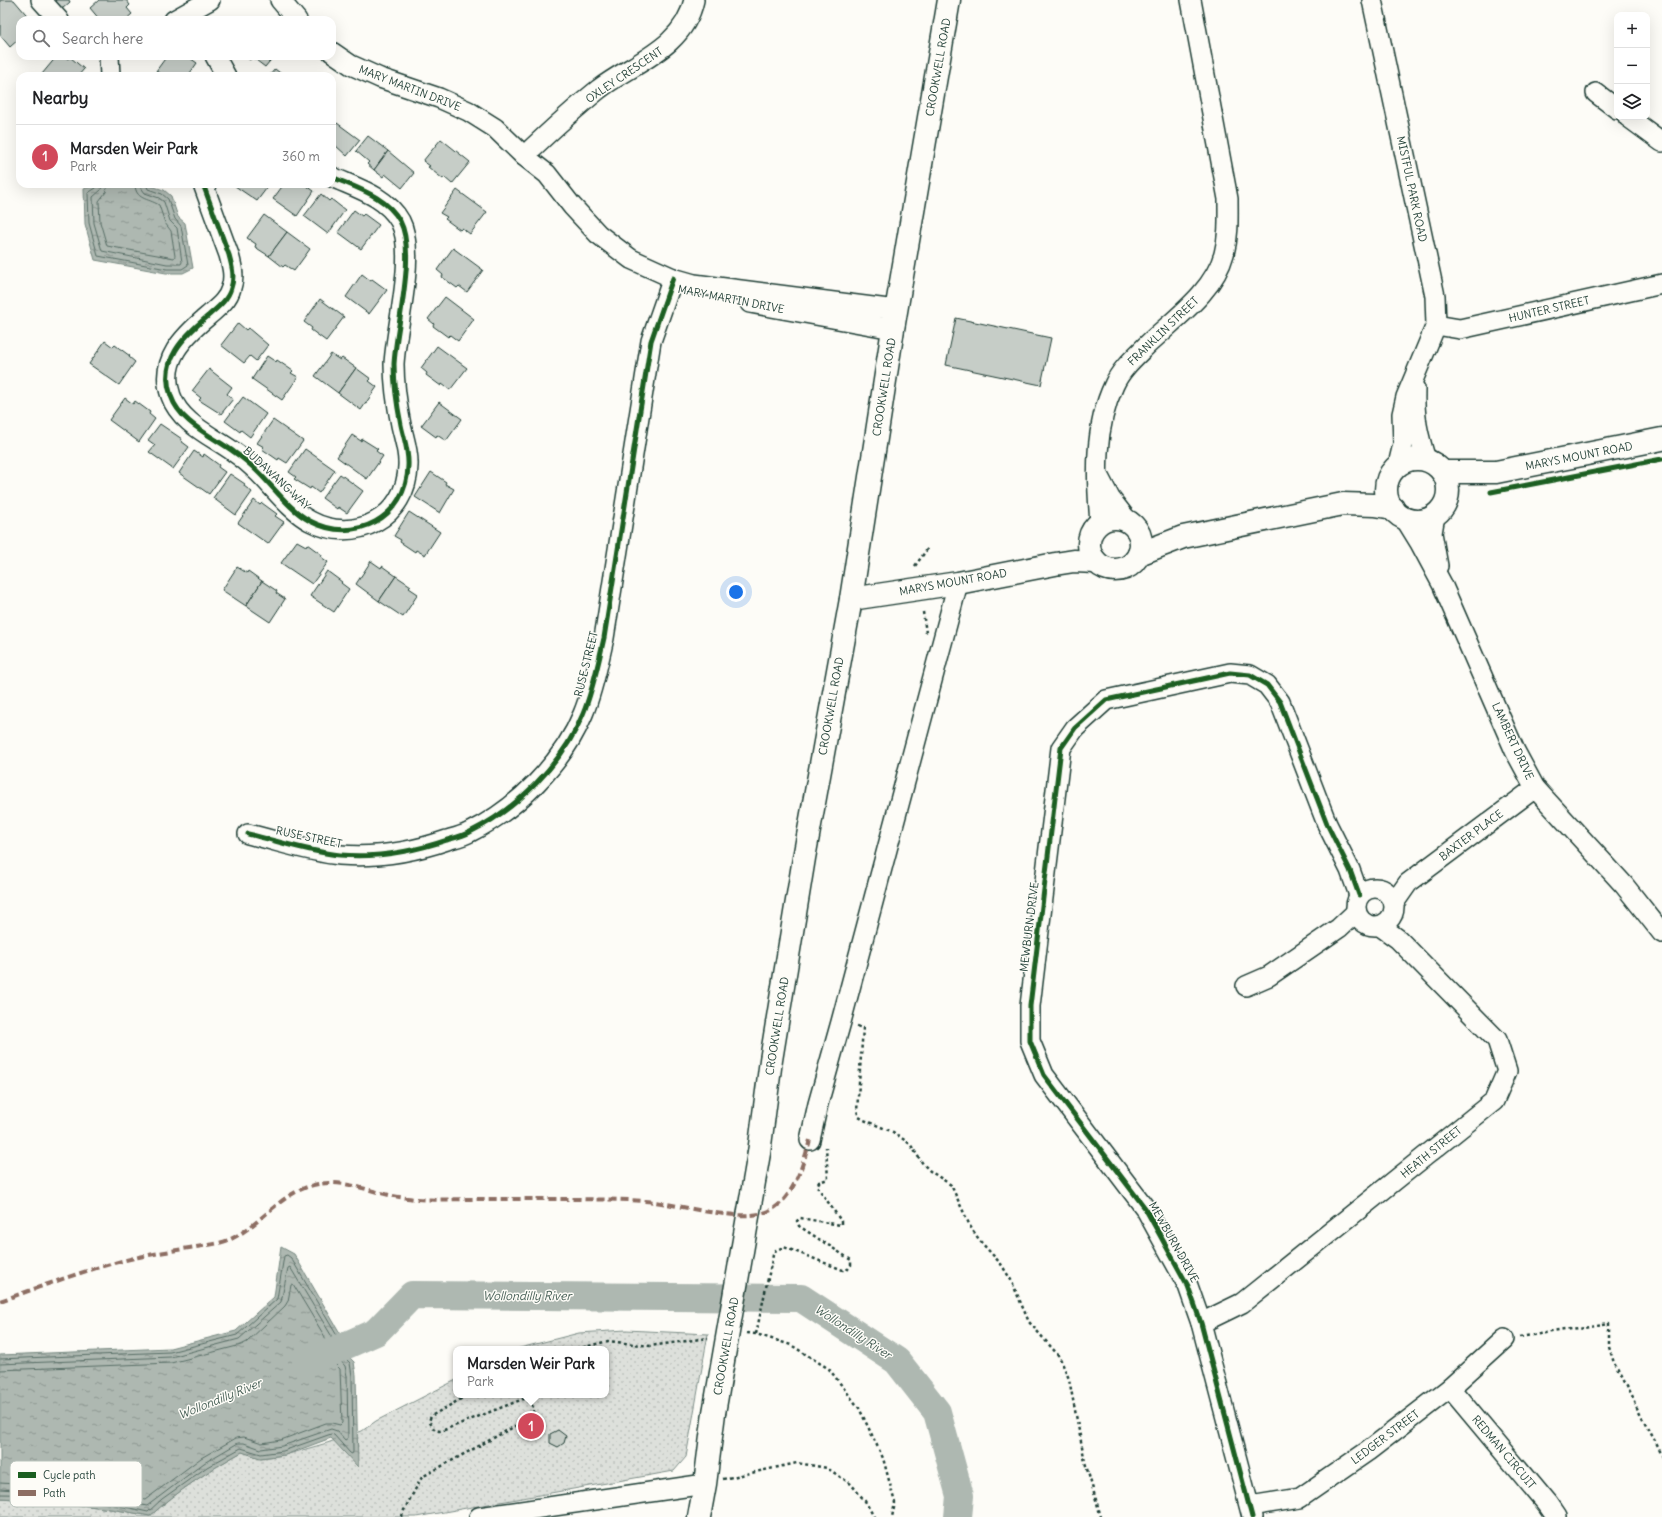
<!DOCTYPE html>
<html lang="en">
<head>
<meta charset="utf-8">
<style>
  :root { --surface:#fff; --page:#f2f2f2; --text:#202124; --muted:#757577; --line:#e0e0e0; --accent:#d1495b }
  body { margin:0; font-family:Delius,sans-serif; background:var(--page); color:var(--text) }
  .controls { position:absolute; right:12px; top:12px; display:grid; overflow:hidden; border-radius:8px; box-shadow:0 4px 16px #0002 }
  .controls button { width:36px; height:36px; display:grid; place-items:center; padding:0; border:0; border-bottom:1px solid var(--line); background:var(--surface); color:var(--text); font:20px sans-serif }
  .you { position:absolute; left:736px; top:592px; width:14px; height:14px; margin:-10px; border:3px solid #fff; border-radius:50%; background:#1a73e8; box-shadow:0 0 0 6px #1a73e833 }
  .badge { display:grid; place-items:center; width:26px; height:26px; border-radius:50%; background:var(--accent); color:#fff; font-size:13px; font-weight:700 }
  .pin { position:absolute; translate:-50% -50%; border:2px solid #fff; box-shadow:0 1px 4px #0006 }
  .popup { position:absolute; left:453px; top:1346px; width:156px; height:52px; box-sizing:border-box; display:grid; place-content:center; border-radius:8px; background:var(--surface); filter:drop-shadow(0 1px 3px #0005); font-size:13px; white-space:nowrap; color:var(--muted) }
  .popup b { font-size:15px; color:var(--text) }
  .popup::after { content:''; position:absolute; left:50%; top:100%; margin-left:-8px; border:8px solid transparent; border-top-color:var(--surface) }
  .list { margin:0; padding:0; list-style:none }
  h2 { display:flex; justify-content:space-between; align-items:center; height:52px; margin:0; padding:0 16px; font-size:17px }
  h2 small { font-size:13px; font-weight:400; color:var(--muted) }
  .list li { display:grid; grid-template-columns:26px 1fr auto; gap:12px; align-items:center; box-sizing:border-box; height:64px; padding:0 16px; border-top:1px solid var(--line) }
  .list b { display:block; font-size:15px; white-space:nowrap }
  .list p { margin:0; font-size:13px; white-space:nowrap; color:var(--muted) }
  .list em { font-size:13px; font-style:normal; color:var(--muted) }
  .icon { flex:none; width:22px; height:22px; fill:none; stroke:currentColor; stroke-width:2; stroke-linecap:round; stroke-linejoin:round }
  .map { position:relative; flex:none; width:1662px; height:1517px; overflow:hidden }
  .search { position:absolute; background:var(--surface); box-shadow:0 4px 16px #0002; left:16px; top:16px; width:320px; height:44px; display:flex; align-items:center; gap:10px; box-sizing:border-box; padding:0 14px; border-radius:12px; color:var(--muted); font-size:15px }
  .panel { position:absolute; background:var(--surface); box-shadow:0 4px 16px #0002; left:16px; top:72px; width:320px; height:116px; border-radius:12px }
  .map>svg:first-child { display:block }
</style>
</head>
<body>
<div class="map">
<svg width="1662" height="1517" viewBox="0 0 1662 1517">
  <defs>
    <pattern id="park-dots" width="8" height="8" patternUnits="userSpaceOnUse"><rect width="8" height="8" fill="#dde0db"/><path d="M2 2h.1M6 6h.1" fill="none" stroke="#bdc1bd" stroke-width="1.8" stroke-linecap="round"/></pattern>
    <pattern id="water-ripples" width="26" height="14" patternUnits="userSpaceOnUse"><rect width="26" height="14" fill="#aeb8b1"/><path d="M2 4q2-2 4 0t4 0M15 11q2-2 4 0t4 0" fill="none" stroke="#8d9791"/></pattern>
  </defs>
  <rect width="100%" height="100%" fill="#fdfcf7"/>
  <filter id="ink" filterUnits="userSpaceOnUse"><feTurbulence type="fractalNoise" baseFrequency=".025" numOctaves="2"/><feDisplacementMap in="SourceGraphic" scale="8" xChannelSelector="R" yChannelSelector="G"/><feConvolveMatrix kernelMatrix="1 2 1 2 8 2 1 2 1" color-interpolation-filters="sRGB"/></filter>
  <g filter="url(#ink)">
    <!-- park -->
    <path fill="url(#park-dots)" stroke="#7e8e88" d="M626,1330L708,1334L686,1457L674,1471L416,1517H0V1498C51,1501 100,1506 150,1516C178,1491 209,1470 242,1452L261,1458L285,1455L327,1443L362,1431L376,1421L456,1380V1395H606V1349H516L579,1333Z"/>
    <!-- water -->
    <g fill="url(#water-ripples)" stroke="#75877f">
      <path d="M98,184H144L164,190L171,196L178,217L185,223L193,268L183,273H166L95,260L85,224L84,189Z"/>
      <path d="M281,1247L294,1254L340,1333V1348L354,1362L356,1375L358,1467L331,1438L285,1455L260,1458L242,1452C209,1470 178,1491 150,1516C100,1506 51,1501 0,1498V1355L170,1348L236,1331L274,1297Z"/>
    </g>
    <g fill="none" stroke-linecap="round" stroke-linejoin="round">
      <!-- shore -->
      <g stroke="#586e66" stroke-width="1">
        <path d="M97,184L96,188L88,193L89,223L98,256L167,269H182L188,265L181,226L175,219L168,199L162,194L148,189L146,184"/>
        <path d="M102,184L101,190L93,197L94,223L102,251L167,264H181L182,262L177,228L170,221L164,202L159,198L145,193L142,189L141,184"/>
        <path d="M108,184L106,192L99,201L100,222L107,246L174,258L175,256L171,231L165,223L159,205C148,198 135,200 135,184"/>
        <path d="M0,1359L170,1352L237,1335L277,1299L284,1256L287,1255L291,1258L336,1334V1349L350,1363L352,1376L353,1452L352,1454L350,1453L334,1435L331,1434L283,1451L261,1454L241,1448L207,1467L162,1499L148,1512C100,1501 49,1494 0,1494"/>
        <path d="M0,1364L171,1357L239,1339L281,1302L288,1268L290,1267L331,1335L332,1351L345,1366L347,1376L348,1438L345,1440L337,1431L331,1429L282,1446L261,1449L244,1443H238L204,1463L147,1506L111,1499L60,1493L0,1489"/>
        <path d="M0,1370L171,1363L241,1345L247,1342L285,1306L288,1301L291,1285L293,1284L325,1337V1350L327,1356L340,1369L342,1423L340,1425L332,1423H326L281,1440L262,1443L244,1437L236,1438L201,1458L145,1500L112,1493L61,1487L0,1483"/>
      </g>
      <!-- river -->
      <path stroke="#aeb8b1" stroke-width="28" d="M306,1363L376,1332L412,1295L801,1298L897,1361L937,1412L960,1496L958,1517"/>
    </g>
    <!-- building -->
    <g fill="#c6cdc7" stroke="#1f3d34">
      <path d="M0,0H14L31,20H20V38L10,47L0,35Z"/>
      <path d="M54,0H69L70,2L62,9Z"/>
      <path d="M99,0H126L130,5L127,8L132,14L125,20H100L90,8Z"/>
      <path d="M57,56H64L68,59L70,57L84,69L78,76H45L42,74Z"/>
      <path d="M167,56H187L197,63L188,76H164L156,71Z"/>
      <path d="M244,56H274L265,67L252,57L250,60Z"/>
      <path d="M275,69L284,76H269Z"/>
      <path d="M337,123L360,140L347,156L335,145L332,148V130Z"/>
      <path d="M368,136L388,151L374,170L367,164L369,162L356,151Z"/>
      <path d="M441,139L470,162L452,184L444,177L443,179L428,167L430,166L423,161Z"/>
      <path d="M388,151L414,173L402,188L385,174L383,177L374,170Z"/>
      <path d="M237,184H268L269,185L257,201L235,186Z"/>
      <path d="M284,184H304L314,191L297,216L273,199Z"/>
      <path d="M457,190L487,212L470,234L462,228L460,230L445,219L447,217L440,213Z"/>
      <path d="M321,194L329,201L331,199L345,210L328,234L304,216Z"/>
      <path d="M354,210L362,216L364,214L379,225L361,249L338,232Z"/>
      <path d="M264,215L287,232L269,256L255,247L256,244L247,238Z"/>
      <path d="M287,232L310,249L294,271L285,265L283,267L269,256Z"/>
      <path d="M453,248L483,270L467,292L459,286L457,288L442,277L443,275L437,270Z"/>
      <path d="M362,274L371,281L372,279L387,290L369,314L346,297Z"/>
      <path d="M445,297L474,319L458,341L450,335L448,337L433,326L434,324L428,319Z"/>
      <path d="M320,299L344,317L326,341L311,330L312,328L304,322Z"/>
      <path d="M956,318L1051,338L1041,385L946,365Z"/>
      <path d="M238,323L246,330L248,328L268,345L256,361L250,356L244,363L221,345Z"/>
      <path d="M105,341L113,347L115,345L130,356L129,357L135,362L119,385L89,364Z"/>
      <path d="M437,346L467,368L450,390L442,384L441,386L426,375L427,373L421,368Z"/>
      <path d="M331,354L340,360L342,358L356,368L338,393L315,376Z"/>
      <path d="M267,356L276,362L277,360L293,371L291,373L298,377L282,400L252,379Z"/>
      <path d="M356,368L371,379L369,381L377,387L361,410L338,393Z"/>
      <path d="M209,369L232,387L227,394L233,399L221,414L199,400L201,398L192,391Z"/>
      <path d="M243,397L266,414L250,437L241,430L240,432L225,421Z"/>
      <path d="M125,398L133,404L135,401L150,412L149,414L155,419L139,442L109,420Z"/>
      <path d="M439,402L462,419L446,441L437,435L436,437L421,426Z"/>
      <path d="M273,420L303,441L287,463L279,458L278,460L262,449L264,447L257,443Z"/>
      <path d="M160,424L182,439L181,441L189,447L173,469L149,452L155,445L148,440Z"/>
      <path d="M352,435L361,441L362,439L378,449L376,451L383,456L367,479L337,457Z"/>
      <path d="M305,449L335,470L319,493L311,487L310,489L294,479L296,477L289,472Z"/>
      <path d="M194,451L203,457L204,454L219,465L218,467L225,472L209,494L179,473Z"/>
      <path d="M431,472L446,482L445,484L454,489L440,513L415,497Z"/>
      <path d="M230,474L245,484L244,486L252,492L236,515L213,498Z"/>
      <path d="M340,474L363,491L347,513L338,507L337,509L322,498Z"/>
      <path d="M254,500L260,505L262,503L277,514L275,516L284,522L268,544L238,523Z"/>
      <path d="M409,512L440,532L425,555L416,550L415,552L400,542L401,540L394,536Z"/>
      <path d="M297,541L306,546L307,544L322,555L321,557L328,562L312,584L281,563Z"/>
      <path d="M371,561L381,568L382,566L396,576L379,601L356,584Z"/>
      <path d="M237,567L247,573L248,571L262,581L246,606L222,590Z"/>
      <path d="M327,571L342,582L341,583L349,589L334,612L310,596Z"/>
      <path d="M396,576L411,586L409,588L418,594L403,617L379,601Z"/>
      <path d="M262,581L277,591L276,593L285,599L270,622L246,606Z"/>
      <path d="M558,1430L566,1436L564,1443L558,1447L550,1443V1434Z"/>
    </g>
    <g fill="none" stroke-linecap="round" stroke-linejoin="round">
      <!-- street casing -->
      <g stroke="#1f3d34" stroke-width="22">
        <g id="street">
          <path d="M41,0L59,20"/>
          <path d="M280,0L297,20"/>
          <path d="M1372,0L1435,296L1436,325L1406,397L1402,414L1403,444L1398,465"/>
          <path d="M174,20L210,0"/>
          <path d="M332,52L351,65L380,78L439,98L468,111L495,128L524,156L547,174L572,206L598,234L631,259L673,278L694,284L896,310"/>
          <path d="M109,56L110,76"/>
          <path d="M215,56L226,76"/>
          <path d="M1596,93L1617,109"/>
          <path d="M1628,117L1662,142"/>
          <path d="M524,156C548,133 573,110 599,89C633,63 684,48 694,0"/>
          <path d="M203,184L229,255C232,266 235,277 231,288C228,300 217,308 208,316C184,336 158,361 171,396C180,423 212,436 234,452C243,458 252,466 259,473C275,489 291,511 310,521C355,545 407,517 408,466C409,452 404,439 401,425C397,405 394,385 394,364C396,326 417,253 400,221C386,196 356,188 332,177"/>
          <path d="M750,303L893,329"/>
          <path d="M1436,325L1460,329L1662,284"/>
          <path d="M1415,389C1414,417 1418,434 1426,460"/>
          <path d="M1099,477L1110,498L1127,520"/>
          <path d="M1435,515L1432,533L1438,566"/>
          <path d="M1404,517L1420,543L1442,584L1515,751L1535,788L1624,885L1662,933"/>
          <path d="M1100,522C1096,477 1094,427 1114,385C1121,369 1135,357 1147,345C1174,319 1214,292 1224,254C1229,235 1228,218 1228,199L1191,0"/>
          <path d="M248,834C278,841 309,852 340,855C376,858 412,852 447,840C454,838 463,836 470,832C517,809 563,763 583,714C593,690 598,664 604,638L651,341L673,278"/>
          <circle cx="1375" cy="907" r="19"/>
          <path d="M1394,903L1408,883L1535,788"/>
          <path d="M1246,986L1269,976L1339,928L1356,912"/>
          <path d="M810,1140L818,1104L841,1022L958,583"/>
          <path d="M1201,1323L1242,1303L1494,1101L1507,1071L1497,1040L1398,939L1380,926"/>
          <path d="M1450,1388L1547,1504L1556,1517"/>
          <path d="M1250,1506L1300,1498L1368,1451L1450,1388L1504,1339"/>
          <path d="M479,1517L705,1484"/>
          <path d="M1252,1517L1201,1323L1188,1286L1145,1208L1044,1075L1030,1041V1006L1061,748L1075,728L1106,700L1230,673L1250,675L1267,685L1280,702L1327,824L1350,870L1359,895"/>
        </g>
      </g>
      <!-- secondary casing -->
      <g stroke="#1f3d34" stroke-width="25">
        <g id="secondary">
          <circle cx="1417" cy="490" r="31"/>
          <path d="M1443,472H1496L1662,439"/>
          <circle cx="1115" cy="544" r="26"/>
          <path d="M1139,554L1183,537L1343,504L1375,505L1393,508"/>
          <path d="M851,599L958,583L1055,564L1074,561L1096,562"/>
        </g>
      </g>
      <!-- primary casing -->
      <g stroke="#1f3d34" stroke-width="25">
        <g id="primary">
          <path d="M759,1153L771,1060L804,858L851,599L893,329L949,0"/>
          <path d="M699,1517L705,1484L714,1413"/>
        </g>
      </g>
      <!-- path -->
      <g stroke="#1f3d34" stroke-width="2.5" stroke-dasharray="3 3" stroke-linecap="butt">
        <path d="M915,566L928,548"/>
        <path d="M923,612L926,633"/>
        <path d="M857,1026L863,1028L857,1111L859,1117L864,1120L893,1132L910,1144L923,1164L930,1171L951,1185L970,1226L980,1241L1001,1264L1011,1280L1029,1322L1059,1356L1069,1379L1085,1462L1101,1517"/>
        <path d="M747,1333L756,1334L791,1345L829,1369L859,1408L883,1458L895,1503L892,1517"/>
        <path d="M756,1334L773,1255L776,1250L784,1247L843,1270L848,1269L851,1265V1260L799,1226L797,1221L800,1218L841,1225V1221L817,1186L819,1182L828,1179L826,1147"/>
        <path d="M1520,1337L1609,1323V1347L1614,1363L1662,1457"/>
        <path d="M577,1349L608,1341L650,1346L708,1338"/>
        <path d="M723,1479L797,1463L827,1468L851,1484L865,1501L874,1517"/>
        <path d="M402,1517L403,1512L422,1477L530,1418L532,1416L534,1409L530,1402L523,1399L444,1430L439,1431L434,1429L429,1421L431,1416L468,1395"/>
      </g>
      <!-- street -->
      <use href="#street" stroke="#fdfcf7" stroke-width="19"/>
      <!-- secondary -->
      <use href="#secondary" stroke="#fdfcf7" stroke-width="22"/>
      <!-- primary -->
      <use href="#primary" stroke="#fdfcf7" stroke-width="22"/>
      <!-- primary-bridge casing -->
      <g stroke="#1f3d34" stroke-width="25" stroke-linecap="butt">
        <path id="primary-bridge" d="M714,1413L759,1153"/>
      </g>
      <!-- primary-bridge -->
      <use href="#primary-bridge" stroke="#fdfcf7" stroke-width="22"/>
      <!-- quiet -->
      <path stroke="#8d6e63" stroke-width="4" stroke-dasharray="8 4" stroke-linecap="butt" d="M0,1301C46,1285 92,1267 139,1257C158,1253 177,1250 196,1247C207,1245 220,1244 231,1239C266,1222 285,1184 329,1183C353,1182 382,1196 407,1198C429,1201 451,1199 473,1199C509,1199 544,1199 580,1199C605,1200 630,1199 655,1202C685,1206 742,1223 769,1211C794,1199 803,1164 810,1140"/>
      <!-- cycleway casing -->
      <g stroke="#fdfcf7" stroke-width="8">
        <g id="cycleway">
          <path d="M203,184L229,255C232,266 235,277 231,288C228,300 217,308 208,316C184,336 158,361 171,396C180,423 212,436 234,452C243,458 252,466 259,473C275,489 291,511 310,521C355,545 407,517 408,466C409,452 404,439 401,425C397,405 394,385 394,364C396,326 417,253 400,221C386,196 356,188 332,177"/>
          <path d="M1491,492L1662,459"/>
          <path d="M248,834C278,841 309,852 340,855C376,858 412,852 447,840C454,838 463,836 470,832C517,809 563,763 583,714C593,690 598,664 604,638L651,341L673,278"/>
          <path d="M1252,1517L1201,1323L1188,1286L1145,1208L1044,1075L1030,1041V1006L1061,748L1075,728L1106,700L1230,673L1250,675L1267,685L1280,702L1327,824L1350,870L1359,895"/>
        </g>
      </g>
      <!-- cycleway -->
      <use href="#cycleway" stroke="#1b5e20" stroke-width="5"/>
    </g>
  </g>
  <g text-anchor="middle" stroke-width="3" stroke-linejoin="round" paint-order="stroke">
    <!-- street labels -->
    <g font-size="11" fill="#1f3d34" stroke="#fdfcf7">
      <text transform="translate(938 67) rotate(-80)" y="4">CROOKWELL ROAD</text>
      <text transform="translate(624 75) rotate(-34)" y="4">OXLEY CRESCENT</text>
      <text transform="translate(410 88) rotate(21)" y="4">MARY MARTIN DRIVE</text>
      <text transform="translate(1412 189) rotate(78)" y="4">MISTFUL PARK ROAD</text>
      <text transform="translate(731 299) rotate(11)" y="4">MARY MARTIN DRIVE</text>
      <text transform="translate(1549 309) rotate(-13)" y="4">HUNTER STREET</text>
      <text transform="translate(1163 331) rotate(-44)" y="4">FRANKLIN STREET</text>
      <text transform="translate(884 387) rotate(-81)" y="4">CROOKWELL ROAD</text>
      <text transform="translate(1579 456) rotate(-11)" y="4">MARYS MOUNT ROAD</text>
      <text transform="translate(277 478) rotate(43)" y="4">BUDAWANG WAY</text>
      <text transform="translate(953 582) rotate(-10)" y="4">MARYS MOUNT ROAD</text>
      <text transform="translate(586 664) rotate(-76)" y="4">RUSE STREET</text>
      <text transform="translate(831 706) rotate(-80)" y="4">CROOKWELL ROAD</text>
      <text transform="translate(1513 741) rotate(65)" y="4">LAMBERT DRIVE</text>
      <text transform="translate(1471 835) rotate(-37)" y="4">BAXTER PLACE</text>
      <text transform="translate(309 837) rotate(12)" y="4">RUSE STREET</text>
      <text transform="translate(1029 927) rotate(-83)" y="4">MEWBURN DRIVE</text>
      <text transform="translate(777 1026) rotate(-81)" y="4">CROOKWELL ROAD</text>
      <text transform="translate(1431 1152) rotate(-39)" y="4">HEATH STREET</text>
      <text transform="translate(1174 1242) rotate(61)" y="4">MEWBURN DRIVE</text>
      <text transform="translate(726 1346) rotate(-80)" y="4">CROOKWELL ROAD</text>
      <text transform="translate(1385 1437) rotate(-37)" y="4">LEDGER STREET</text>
      <text transform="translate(1504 1452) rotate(50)" y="4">REDMAN CIRCUIT</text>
    </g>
    <!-- water labels -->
    <g font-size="12" font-style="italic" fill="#435c53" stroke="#fdfcf7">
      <text x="527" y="1300">Wollondilly River</text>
      <text transform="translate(853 1332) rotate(33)" y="4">Wollondilly River</text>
      <text transform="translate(220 1399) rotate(-22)" y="4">Wollondilly River</text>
    </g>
  </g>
  <!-- legend -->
  <rect x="10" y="1461" width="132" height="46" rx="6" fill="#fdfcf7" stroke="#bac3bc" stroke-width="1"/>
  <rect x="18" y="1472" width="18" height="6" fill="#1b5e20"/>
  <rect x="18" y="1490" width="18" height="6" fill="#8d6e63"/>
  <g font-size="11" fill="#1f3d34">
    <text x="43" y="1479">Cycle path</text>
    <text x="43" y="1497">Path</text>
  </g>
</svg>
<div class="controls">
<button>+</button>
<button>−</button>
<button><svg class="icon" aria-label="layers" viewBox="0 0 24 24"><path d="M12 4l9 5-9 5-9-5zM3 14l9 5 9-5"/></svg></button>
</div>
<div class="you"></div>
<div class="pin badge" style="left:531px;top:1426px">1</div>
<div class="popup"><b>Marsden Weir Park</b>Park</div>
<div class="search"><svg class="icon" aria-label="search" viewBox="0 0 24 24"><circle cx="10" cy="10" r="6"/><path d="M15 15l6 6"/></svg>Search here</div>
<section class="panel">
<h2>Nearby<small></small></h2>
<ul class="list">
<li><span class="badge">1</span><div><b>Marsden Weir Park</b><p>Park</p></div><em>360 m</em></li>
</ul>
</section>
</div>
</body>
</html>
